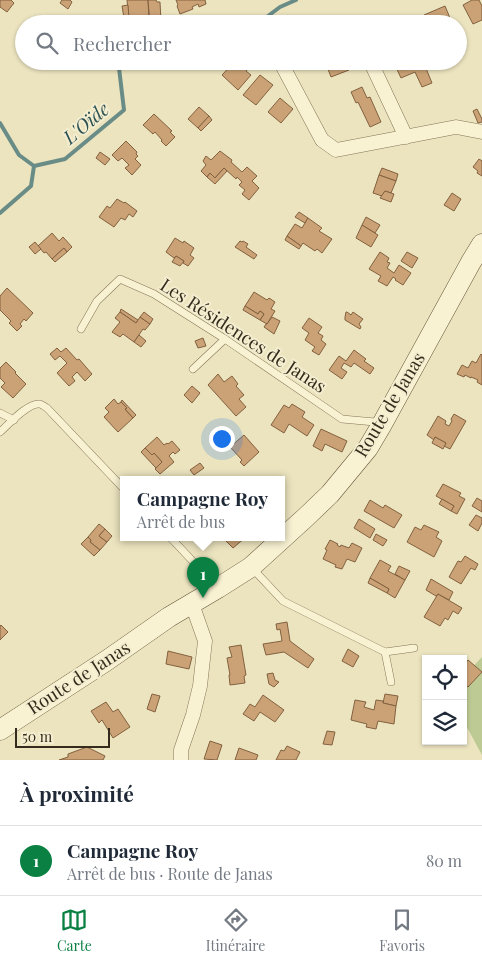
<!DOCTYPE html>
<html lang="fr">
<head>
<meta charset="utf-8">
<style>
  :root { --surface:#fff; --page:#f6f6f7; --text:#1f2937; --muted:#747a83; --line:#e0e1e3; --accent:#0b8043 }
  body { margin:0; font-family:"Playfair Display",serif; background:var(--page); color:var(--text) }
  .controls { position:absolute; right:15px; bottom:15px; display:grid; overflow:hidden; border-radius:0px; box-shadow:0 1px 4px #0004 }
  .controls button { width:45px; height:45px; display:grid; place-items:center; padding:0; border:0; border-bottom:1px solid var(--line); background:var(--surface); color:var(--text); font:25px sans-serif }
  .scale { position:absolute; left:15px; bottom:12px; width:95px; box-sizing:border-box; padding-left:5px; border:2px solid #342b1c; border-top:0; font-size:14px; line-height:18px; white-space:nowrap; color:#342b1c; -webkit-text-stroke:4px #f4edcf; paint-order:stroke }
  .you { position:absolute; left:221px; top:438px; width:18px; height:18px; margin:-12px; border:4px solid #fff; border-radius:50%; background:#1a73e8; box-shadow:0 0 0 8px #1a73e833 }
  .badge { display:grid; place-items:center; width:32px; height:32px; border-radius:50%; background:var(--accent); color:#fff; font-size:16px; font-weight:700 }
  .pin { position:absolute; translate:-50% -41px; filter:drop-shadow(0 1px 2px #0008) }
  .pin::after { content:''; position:absolute; top:26px; width:18px; height:15px; background:inherit; clip-path:polygon(0 0,100% 0,50% 100%) }
  .popup { position:absolute; left:120px; top:476px; width:165px; height:65px; box-sizing:border-box; display:grid; place-content:center; border-radius:0px; background:var(--surface); filter:drop-shadow(0 1px 4px #0005); font-size:16px; white-space:nowrap; color:var(--muted) }
  .popup b { font-size:19px; color:var(--text) }
  .popup::after { content:''; position:absolute; left:50%; top:100%; margin-left:-10px; border:10px solid transparent; border-top-color:var(--surface) }
  .list { margin:0; padding:0; list-style:none }
  h2 { display:flex; justify-content:space-between; align-items:center; height:65px; margin:0; padding:0 20px; font-size:21px }
  h2 small { font-size:16px; font-weight:400; color:var(--muted) }
  .list li { display:grid; grid-template-columns:32px 1fr auto; gap:15px; align-items:center; box-sizing:border-box; height:70px; padding:0 20px; border-top:1px solid var(--line) }
  .list b { display:block; font-size:19px; white-space:nowrap }
  .list p { margin:0; font-size:16px; white-space:nowrap; color:var(--muted) }
  .list em { font-size:16px; font-style:normal; color:var(--muted) }
  .icon { flex:none; width:28px; height:28px; fill:none; stroke:currentColor; stroke-width:2; stroke-linecap:round; stroke-linejoin:round }
  .map { position:relative; flex:none; width:482px; height:760px; overflow:hidden }
  .search { position:absolute; background:var(--surface); box-shadow:0 1px 4px #0004; left:15px; right:15px; top:15px; height:55px; display:flex; align-items:center; gap:12px; box-sizing:border-box; padding:0 18px; border-radius:28px; color:var(--muted); font-size:19px }
  .sheet { height:135px; background:var(--surface) }
  nav { display:flex; justify-content:space-around; align-items:center; box-sizing:border-box; height:70px; border-top:1px solid var(--line); background:var(--surface); font-size:14px; color:var(--muted) }
  nav a { display:grid; justify-items:center; gap:2px }
  nav .on { color:var(--accent) }
  .map>svg:first-child { display:block }
</style>
</head>
<body>
<div class="map">
<svg width="482" height="760" viewBox="0 0 482 760">
  <rect width="100%" height="100%" fill="#ece4bf"/>
  <!-- green -->
  <path fill="#bdca94" d="M482,657V755L463,720V677Z"/>
  <g fill="none" stroke-linecap="round" stroke-linejoin="round">
    <!-- stream -->
    <g stroke="#6a8c87" stroke-width="4">
      <path d="M234,24L246,17L264,19L280,7L296,0"/>
      <path d="M0,123L19,155L34,166"/>
      <path d="M0,213L31,186L34,166L65,159L124,110L119,68L171,61"/>
    </g>
  </g>
  <!-- building -->
  <g fill="#caa276" stroke="#83613f">
    <path d="M0,0H11L14,3L7,12L0,7Z"/>
    <path d="M62,0H70L72,2L68,9L60,3Z"/>
    <path d="M127,0H148L149,20L129,21Z"/>
    <path d="M148,0H156L157,2H160L161,21H156V24H150Z"/>
    <path d="M176,0H205L206,4L199,7L198,4L192,7L193,9L180,14L177,6L178,5Z"/>
    <path d="M472,0H479L482,6V20L473,24L463,5Z"/>
    <path d="M128,5L129,18H124L122,6Z"/>
    <path d="M445,6L450,18L444,21L446,24H428L424,15Z"/>
    <path d="M235,61L254,62L246,71L251,75L238,90L222,75Z"/>
    <path d="M325,61H345L349,70L331,77Z"/>
    <path d="M402,61H423L432,83L422,87L415,72L401,78L395,65Z"/>
    <path d="M260,75L273,85L256,105L243,95Z"/>
    <path d="M362,87L367,98L370,97L381,122L370,127L358,102L356,103L351,92Z"/>
    <path d="M280,98L293,109L281,123L268,112Z"/>
    <path d="M199,107L209,116L198,128L188,119Z"/>
    <path d="M477,109L482,119V122L478,123L473,111Z"/>
    <path d="M154,114L172,131L170,132L175,137L166,146L161,141L162,140L155,132L153,134L143,125Z"/>
    <path d="M209,116L212,120L201,131L198,128Z"/>
    <path d="M126,141L137,152L136,154L138,156L135,159L141,165L132,175L125,168L129,165L122,158L118,161L112,155Z"/>
    <path d="M220,151L232,160L231,162L242,172L247,167L257,176L252,181L259,188L249,200L242,194L245,190L239,185L242,182L237,177L236,179L224,168L215,178L210,173L207,177L201,171L206,165L203,161L206,156L211,160Z"/>
    <path d="M100,152L110,159L105,165L96,158Z"/>
    <path d="M479,159L482,161V176L477,173L478,171L473,167Z"/>
    <path d="M224,168L227,171L215,184L207,177L210,173L215,178Z"/>
    <path d="M382,168L398,174L396,181L379,175Z"/>
    <path d="M379,175L396,181L391,193L385,191L382,196L373,193Z"/>
    <path d="M385,191L394,194L391,202L380,198Z"/>
    <path d="M452,193L461,199L454,211L444,205Z"/>
    <path d="M117,199L124,203L125,202L137,211L133,217L129,214L125,220L121,218L114,227L99,217L107,206L110,208Z"/>
    <path d="M299,212L308,218L305,223L295,217Z"/>
    <path d="M366,217L380,225L375,233L362,225Z"/>
    <path d="M308,218L322,228L319,231L332,239L322,253L317,249L315,251L303,243L301,246L287,236L295,224L302,228Z"/>
    <path d="M362,225L378,235L371,247L356,238Z"/>
    <path d="M52,233L59,241L63,237L72,247L67,252L64,248L52,259L46,252L44,253L38,246Z"/>
    <path d="M287,236L301,246L299,249L285,240Z"/>
    <path d="M175,238L183,243L184,241L194,248L190,255L194,258L188,266L183,263L184,261L176,256L174,258L166,252Z"/>
    <path d="M240,241L242,242L243,241L248,244L246,247L257,255L254,259L235,247Z"/>
    <path d="M35,242L41,249L35,254L29,247Z"/>
    <path d="M64,248L67,252L55,262L52,259Z"/>
    <path d="M380,252L389,258L387,262L390,263L387,268L394,273L399,265L411,273L403,285L395,280L396,279L393,277L387,286L378,281L381,276L369,269Z"/>
    <path d="M407,252L418,258L412,268L401,261Z"/>
    <path d="M176,256L184,261L180,266L172,262Z"/>
    <path d="M7,288L33,313L26,321L24,319L20,324L22,326L17,331L9,323L11,321L0,310V296Z"/>
    <path d="M254,292L267,300L269,298L275,302L271,309L275,311L267,324L260,320L264,314L260,311L258,314L245,306Z"/>
    <path d="M245,306L258,314L260,311L264,314L260,320L243,310Z"/>
    <path d="M121,309L138,320L136,323L120,312Z"/>
    <path d="M120,312L136,323L140,317L150,324L145,330L143,329L134,342L123,334L120,337L112,332L120,322L115,318Z"/>
    <path d="M144,312L153,319L150,324L140,317Z"/>
    <path d="M346,312H347L351,315L353,312L363,319L359,324L361,327L360,329L345,320V317Z"/>
    <path d="M272,317L280,321L274,334L264,327L266,324H267Z"/>
    <path d="M309,318L322,327L318,333L323,336L321,340L326,344L319,355L312,351L315,347L305,340L309,333L302,328Z"/>
    <path d="M139,335L146,341L141,347L134,342Z"/>
    <path d="M203,338L206,346L198,348L195,341Z"/>
    <path d="M57,348L61,352L66,348L77,360L79,359L92,374L85,381L77,372L72,377L75,381L69,386L57,373L67,363L60,356L55,360L50,354Z"/>
    <path d="M354,350L366,359L364,361L374,368L370,374L354,363L351,367L344,363L341,368L347,372L342,379L329,370L339,356L346,361Z"/>
    <path d="M481,354L482,355V385L477,382L478,380L471,377V378L465,375L464,377L457,374L462,365L468,368L472,361L476,363Z"/>
    <path d="M6,362L16,372L15,373L26,384L13,398L1,387L5,383L0,378V368Z"/>
    <path d="M218,374L224,382L232,376L238,384L236,386L244,395L239,399L246,407L236,416L208,385Z"/>
    <path d="M192,386L200,393L192,403L184,395Z"/>
    <path d="M114,399L118,404L121,402L127,408L125,409L133,418L118,432L104,417L109,412L105,408Z"/>
    <path d="M122,400L136,415L133,418L125,409L127,408L121,402Z"/>
    <path d="M292,404L305,412L302,417L314,425L307,436L289,424L284,433L271,425L284,405L289,408Z"/>
    <path d="M454,414L466,421L450,449L444,446L446,443L435,437L434,440L427,435L438,416L446,421L445,424L449,426L452,421L451,419Z"/>
    <path d="M321,429L347,441L342,452L325,444L322,451L313,446Z"/>
    <path d="M244,435L259,452L244,466L240,462L242,460L230,447Z"/>
    <path d="M157,437L164,445L167,443L168,444L172,441L180,450L175,454L173,452L169,456L174,462L160,474L155,469L162,462L154,453L152,455L145,448Z"/>
    <path d="M435,437L446,443L443,449L432,443Z"/>
    <path d="M145,448L152,455L154,453L162,462L156,468L141,452Z"/>
    <path d="M200,463L204,468L194,475L190,470Z"/>
    <path d="M443,484L461,493L459,496L465,499L457,514L451,511L454,506L436,496Z"/>
    <path d="M477,498L482,501V512L472,506Z"/>
    <path d="M442,499L454,506L451,511L439,504Z"/>
    <path d="M370,500L383,508L385,505L402,515L394,528L364,511Z"/>
    <path d="M476,515L482,518V523L478,531L469,525Z"/>
    <path d="M359,519L375,529L370,538L354,528Z"/>
    <path d="M99,524L105,529L99,536L107,542L100,550L90,542L91,540L88,537Z"/>
    <path d="M424,525L439,532L436,537L442,541L434,557L407,542L415,527L421,530Z"/>
    <path d="M105,529L112,536L107,542L99,536Z"/>
    <path d="M376,534L387,540L383,546L373,540Z"/>
    <path d="M88,537L91,540L90,542L100,550L94,556L81,544Z"/>
    <path d="M229,537H246L233,548L225,540Z"/>
    <path d="M330,540L338,544L337,545L340,547L341,545L349,548L352,543L362,548L355,562L347,559L342,569L335,567L336,565L323,559L327,550L325,549Z"/>
    <path d="M465,556L478,564L475,570L471,568L461,584L449,577L458,561L461,562Z"/>
    <path d="M380,560L391,566L388,571L405,580L395,598L387,593L389,589L370,578Z"/>
    <path d="M399,566L410,571L405,580L395,574Z"/>
    <path d="M370,578L389,589L387,593L368,583Z"/>
    <path d="M431,579L453,592L449,600L438,594L436,596L426,590Z"/>
    <path d="M438,594L462,608L458,614L453,611L448,620L445,618L440,626L424,617Z"/>
    <path d="M287,622L290,641L314,659L308,668L284,652L266,655L263,644L282,641L280,629L277,630L276,624Z"/>
    <path d="M1,625L8,632L0,640V626Z"/>
    <path d="M241,645L246,675L244,676L245,683L230,685L229,675H230L227,658L232,657L229,647Z"/>
    <path d="M348,649L359,656L353,667L342,661Z"/>
    <path d="M168,651L192,657L189,669L166,664Z"/>
    <path d="M468,660L482,672L468,687L463,683V662L465,664Z"/>
    <path d="M273,673L275,680L279,682L274,687L269,684L267,674Z"/>
    <path d="M152,694L160,696L155,712L147,709Z"/>
    <path d="M385,694L398,696L396,706L383,703Z"/>
    <path d="M263,695L284,710L275,722L260,712L254,721L243,714L250,704L255,707Z"/>
    <path d="M355,700L366,702L364,707L374,710L376,700L383,701V703L396,706L394,724L378,721L376,729L366,727L367,724L351,720Z"/>
    <path d="M106,702L113,712L118,709L130,727L113,738L102,720L99,723L91,711Z"/>
    <path d="M327,731L335,732L332,745L323,744Z"/>
    <path d="M210,741L222,745L217,760L204,759Z"/>
    <path d="M287,746L300,752L296,760H276L281,750L284,751Z"/>
    <path d="M87,747L105,756L103,760H59L68,757V754Z"/>
    <path d="M239,748L258,755L256,760H235Z"/>
  </g>
  <g fill="none" stroke-linecap="round" stroke-linejoin="round">
    <!-- lane casing -->
    <g stroke="#857558" stroke-width="8">
      <g id="lane">
        <path d="M81,329L97,301L120,279L154,294L225,339L342,419L375,422L379,424"/>
        <path d="M193,369L225,339"/>
        <path d="M0,413L14,420"/>
        <path d="M0,432C8,425 28,402 40,404C43,405 45,407 47,408L124,489"/>
        <path d="M170,537L216,586"/>
        <path d="M253,569L283,601L385,652L391,682"/>
        <path d="M385,652L414,648"/>
      </g>
    </g>
    <!-- street casing -->
    <g stroke="#857558" stroke-width="15">
      <g id="street">
        <path d="M280,61L322,140L336,150L456,127L482,132"/>
        <path d="M373,67L406,137"/>
        <path d="M181,760V750L193,715L200,686L205,641L192,604"/>
      </g>
    </g>
    <!-- secondary casing -->
    <g stroke="#66563b" stroke-width="21">
      <path id="secondary" d="M0,730L106,661L169,617L218,588L251,567L306,517L330,494L368,448L381,426L471,262L482,244"/>
    </g>
    <!-- lane -->
    <use href="#lane" stroke="#f8f1d2" stroke-width="7"/>
    <!-- street -->
    <use href="#street" stroke="#f8f1d2" stroke-width="14"/>
    <!-- secondary -->
    <use href="#secondary" stroke="#f8f1d2" stroke-width="20"/>
  </g>
  <g text-anchor="middle" stroke-width="4" stroke-linejoin="round" paint-order="stroke">
    <!-- street labels -->
    <g font-size="18" fill="#342b1c" stroke="#f4edcf">
      <text transform="translate(243 336) rotate(33)" y="6">Les Résidences de Janas</text>
      <text transform="translate(390 405) rotate(-59)" y="6">Route de Janas</text>
      <text transform="translate(79 678) rotate(-33)" y="6">Route de Janas</text>
    </g>
    <!-- water labels -->
    <g font-size="19" font-style="italic" fill="#2c5254" stroke="#f4edcf">
      <text transform="translate(86 123) rotate(-40)" y="7">L'Oïde</text>
    </g>
  </g>
</svg>
<div class="controls">
<button><svg class="icon" aria-label="locate" viewBox="0 0 24 24"><circle cx="12" cy="12" r="6"/><path d="M12 2v4M12 18v4M2 12h4M18 12h4"/></svg></button>
<button><svg class="icon" aria-label="layers" viewBox="0 0 24 24"><path d="M12 4l9 5-9 5-9-5zM3 14l9 5 9-5"/></svg></button>
</div>
<div class="scale">50 m</div>
<div class="you"></div>
<div class="pin badge" style="left:203px;top:598px">1</div>
<div class="popup"><b>Campagne Roy</b>Arrêt de bus</div>
<div class="search"><svg class="icon" aria-label="search" viewBox="0 0 24 24"><circle cx="10" cy="10" r="6"/><path d="M15 15l6 6"/></svg>Rechercher</div>
</div>
<section class="sheet">
<h2>À proximité<small></small></h2>
<ul class="list">
<li><span class="badge">1</span><div><b>Campagne Roy</b><p>Arrêt de bus · Route de Janas</p></div><em>80 m</em></li>
</ul>
</section>
<nav>
<a class="on"><svg class="icon" aria-label="map" viewBox="0 0 24 24"><path d="M3 6l6-2 6 2 6-2v14l-6 2-6-2-6 2zM9 4v14M15 6v14"/></svg>Carte</a>
<a><svg class="icon" aria-label="directions" viewBox="0 0 24 24"><path d="M12 3l9 9-9 9-9-9zM9 14v-3h6M13 9l2 2-2 2"/></svg>Itinéraire</a>
<a><svg class="icon" aria-label="saved" viewBox="0 0 24 24"><path d="M7 4h10v16l-5-4-5 4z"/></svg>Favoris</a>
</nav>
</body>
</html>
